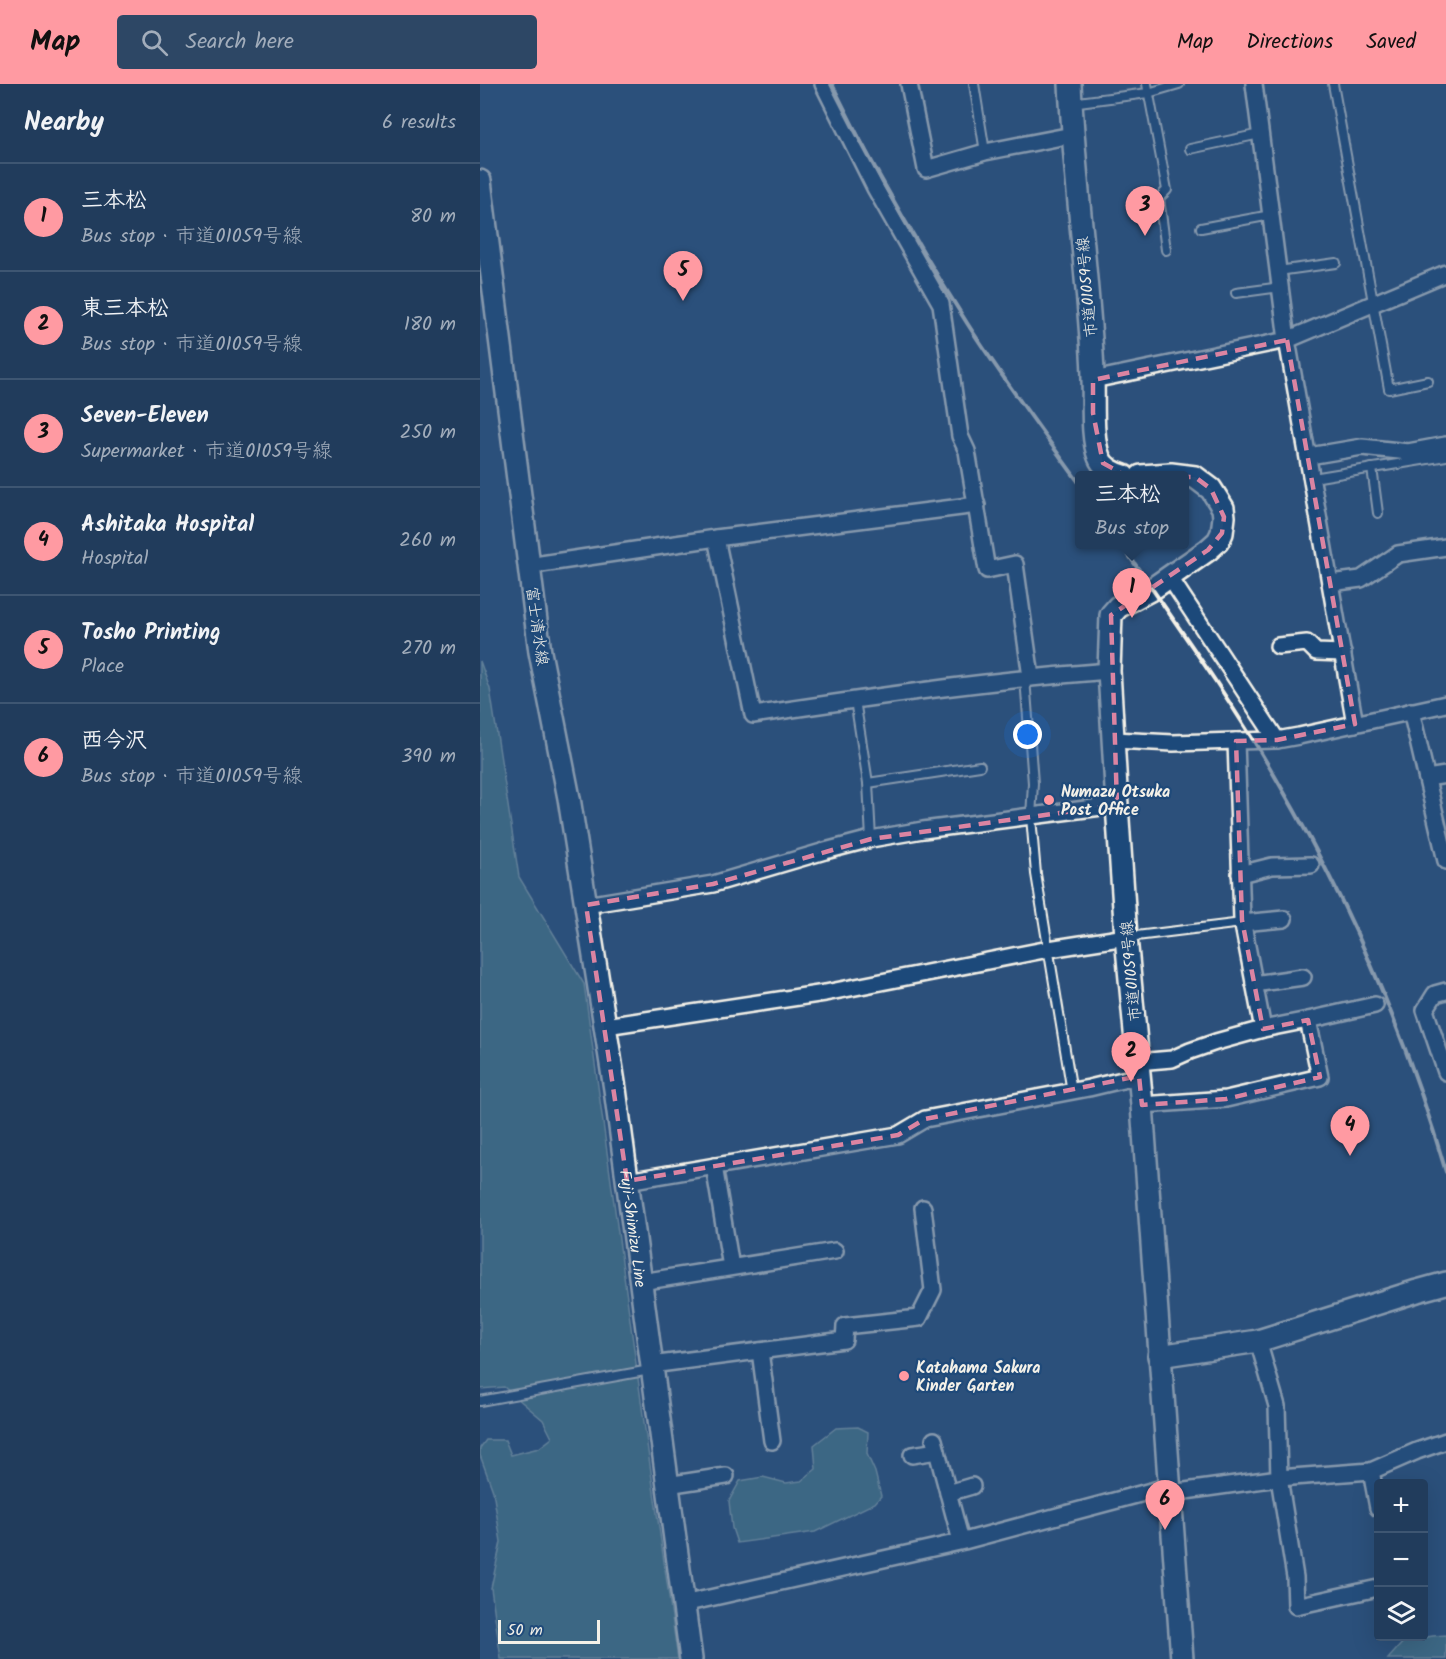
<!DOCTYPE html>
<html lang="en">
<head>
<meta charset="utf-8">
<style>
  :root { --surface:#213c5c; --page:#2d4765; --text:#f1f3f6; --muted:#a2adbb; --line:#3e5672; --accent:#ff9aa2 }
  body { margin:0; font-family:Kalam,"Klee One",sans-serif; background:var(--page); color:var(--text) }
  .controls { position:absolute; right:18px; bottom:18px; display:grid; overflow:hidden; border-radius:6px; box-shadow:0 6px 24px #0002 }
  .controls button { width:54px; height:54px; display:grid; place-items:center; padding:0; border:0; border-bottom:2px solid var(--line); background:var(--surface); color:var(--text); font:30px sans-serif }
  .scale { position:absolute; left:18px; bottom:15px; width:102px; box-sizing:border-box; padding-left:6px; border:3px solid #f4f1e8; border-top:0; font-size:16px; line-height:21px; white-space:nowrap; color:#f4f1e8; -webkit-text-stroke:4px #1f4a7a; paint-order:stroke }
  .you { position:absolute; left:548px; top:651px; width:21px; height:21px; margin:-15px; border:4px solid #fff; border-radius:50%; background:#1a73e8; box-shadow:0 0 0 9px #1a73e833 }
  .badge { display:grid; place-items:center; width:39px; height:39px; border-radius:50%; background:var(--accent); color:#111; font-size:20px; font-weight:700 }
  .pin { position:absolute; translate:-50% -50px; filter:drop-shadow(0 2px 3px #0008) }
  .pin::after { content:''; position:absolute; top:32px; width:21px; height:18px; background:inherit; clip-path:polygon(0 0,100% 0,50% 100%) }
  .popup { position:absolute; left:595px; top:387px; width:114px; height:78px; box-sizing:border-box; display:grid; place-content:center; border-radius:6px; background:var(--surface); filter:drop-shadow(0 2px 4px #0005); font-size:20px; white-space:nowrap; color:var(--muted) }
  .popup b { font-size:22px; color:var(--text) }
  .popup::after { content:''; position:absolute; left:50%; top:100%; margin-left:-12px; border:12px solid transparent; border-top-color:var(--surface) }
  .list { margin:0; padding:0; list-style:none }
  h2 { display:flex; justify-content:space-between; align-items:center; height:78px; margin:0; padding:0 24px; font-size:26px }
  h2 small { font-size:20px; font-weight:400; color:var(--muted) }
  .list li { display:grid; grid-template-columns:39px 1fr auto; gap:18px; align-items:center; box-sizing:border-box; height:108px; padding:0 24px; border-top:2px solid var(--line) }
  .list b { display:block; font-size:22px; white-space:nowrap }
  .list p { margin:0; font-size:20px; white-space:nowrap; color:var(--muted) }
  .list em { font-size:20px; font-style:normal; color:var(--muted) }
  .icon { flex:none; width:33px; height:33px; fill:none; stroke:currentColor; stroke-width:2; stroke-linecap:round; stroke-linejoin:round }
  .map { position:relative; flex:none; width:966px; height:1575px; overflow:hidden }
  header { display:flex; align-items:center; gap:36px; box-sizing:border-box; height:84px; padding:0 30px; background:var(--accent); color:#111 }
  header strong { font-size:28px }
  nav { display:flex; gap:33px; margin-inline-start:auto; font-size:21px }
  .search { width:420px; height:54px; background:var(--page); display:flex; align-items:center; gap:15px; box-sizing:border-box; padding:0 21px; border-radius:6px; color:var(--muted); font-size:22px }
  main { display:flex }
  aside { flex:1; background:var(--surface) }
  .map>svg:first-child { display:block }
</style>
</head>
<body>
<header>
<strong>Map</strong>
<div class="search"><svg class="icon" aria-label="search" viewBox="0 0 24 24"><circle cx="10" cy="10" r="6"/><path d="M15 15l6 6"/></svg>Search here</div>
<nav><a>Map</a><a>Directions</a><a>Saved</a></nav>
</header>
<main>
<aside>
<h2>Nearby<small>6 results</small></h2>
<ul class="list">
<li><span class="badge">1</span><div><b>三本松</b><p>Bus stop · 市道01059号線</p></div><em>80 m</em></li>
<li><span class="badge">2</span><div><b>東三本松</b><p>Bus stop · 市道01059号線</p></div><em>180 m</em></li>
<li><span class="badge">3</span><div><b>Seven-Eleven</b><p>Supermarket · 市道01059号線</p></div><em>250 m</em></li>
<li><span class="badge">4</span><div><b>Ashitaka Hospital</b><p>Hospital</p></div><em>260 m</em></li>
<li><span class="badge">5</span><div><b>Tosho Printing</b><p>Place</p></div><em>270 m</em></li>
<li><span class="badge">6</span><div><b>西今沢</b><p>Bus stop · 市道01059号線</p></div><em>390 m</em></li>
</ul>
</aside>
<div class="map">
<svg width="966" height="1575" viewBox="0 0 966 1575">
  <rect width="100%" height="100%" fill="#2c507b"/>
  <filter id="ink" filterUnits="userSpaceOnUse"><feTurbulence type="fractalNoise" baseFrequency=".0167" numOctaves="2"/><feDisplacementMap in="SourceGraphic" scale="12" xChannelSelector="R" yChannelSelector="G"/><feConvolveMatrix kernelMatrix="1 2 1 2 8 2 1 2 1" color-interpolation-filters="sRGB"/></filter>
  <g filter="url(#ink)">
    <!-- green -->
    <g fill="#51838e" stroke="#a2babb" stroke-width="1.5">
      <path d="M0,577L10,605L39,793L104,900L167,1360L198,1575H21L11,1504L21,1458L13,1407L0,1371V1364L6,1356H25L31,1371L59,1364L72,1354L63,1336L24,1303L0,1305Z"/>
      <path d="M378,1343L388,1348L387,1370L395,1388L401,1412L395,1419L335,1448L257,1459L252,1444L249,1417L260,1397L283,1393L306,1399L321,1397L336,1385L334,1361L356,1344Z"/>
      <path d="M966,1551V1575H908L924,1557L953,1552Z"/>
    </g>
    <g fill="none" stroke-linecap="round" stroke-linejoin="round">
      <!-- lane casing -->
      <g stroke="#f4f1e8" stroke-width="12">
        <g id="lane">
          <path d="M494,0L505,68"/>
          <path d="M667,0L687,106L679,114L686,166"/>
          <path d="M853,0L909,305L948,297"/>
          <path d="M591,19L668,9L699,0"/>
          <path d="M710,65L780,50"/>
          <path d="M721,144L791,131"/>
          <path d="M798,187L856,179"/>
          <path d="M756,209L801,203"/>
          <path d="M892,384L898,429"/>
          <path d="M833,394L966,372"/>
          <path d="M545,594L553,699L551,733L556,790L592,1008"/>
          <path d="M375,616L388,699L391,755"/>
          <path d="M388,699L500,682"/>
          <path d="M648,853L762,839"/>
          <path d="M0,1317L170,1286"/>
        </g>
      </g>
      <!-- street casing -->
      <g stroke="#f4f1e8" stroke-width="20">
        <g id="street">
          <path d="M343,0L395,104L461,220L480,352L487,367L507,486L535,480L551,593"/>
          <path d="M429,0L446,85L505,68L592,51"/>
          <path d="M774,0L807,256L875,640"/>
          <path d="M613,296L807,256L966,189"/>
          <path d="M829,372L882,363L928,368L966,361"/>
          <path d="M236,454L273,631C392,613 510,596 629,587"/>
          <path d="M61,480L236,454L497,421"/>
          <path d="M690,494L797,656L819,652L966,620"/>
          <path d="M850,499L881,495L918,470L966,463"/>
          <path d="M798,562L827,559L836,568L863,569"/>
          <path d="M931,627L966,777"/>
          <path d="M634,656L693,659L756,657L762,836L783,945"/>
          <path d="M756,657L797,656"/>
          <path d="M947,694L966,691"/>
          <path d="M760,790L792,782L831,781"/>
          <path d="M106,821L233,800L345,767L391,755L443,746L637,721"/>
          <path d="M762,839L804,835"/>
          <path d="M774,900L823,893"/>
          <path d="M966,907L955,910L945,926L966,988"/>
          <path d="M126,942L345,909L569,865L646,853"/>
          <path d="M657,978L692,975L710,967L736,958L783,945L828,936"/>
          <path d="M662,1021L746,1015L840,993L828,936L895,921"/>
          <path d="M234,1082L251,1183"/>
          <path d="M147,1097L418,1051L445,1035L609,1004L659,992"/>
          <path d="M161,1198L355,1167"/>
          <path d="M778,1257L797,1322L799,1394L815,1493L816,1522L898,1504"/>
          <path d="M280,1267L292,1357"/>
          <path d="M171,1281L364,1256L365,1242L439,1234L453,1206L443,1124"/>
          <path d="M454,1356L481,1457"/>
          <path d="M432,1371L457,1367"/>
          <path d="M891,1387L898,1424"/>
          <path d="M187,1401L246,1392"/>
          <path d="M468,1409L492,1402"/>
          <path d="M691,1409L799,1394L891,1387L937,1367L966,1357"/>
          <path d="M203,1520L484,1457L690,1402"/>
        </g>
      </g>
      <!-- secondary casing -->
      <g stroke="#f4f1e8" stroke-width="26">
        <g id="secondary">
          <path d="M590,0C594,85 605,170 611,255C612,269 613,282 613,296C614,318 611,353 619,373C623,384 634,389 644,392"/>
          <path id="s1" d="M0,97L60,568L89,714L135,1005L211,1575"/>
          <path d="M661,392L691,390L715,393L731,405L743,424L744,433L742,449L738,457L728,466L672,505L638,523L631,531L629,587L637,721L646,853L662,1021L702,1575"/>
          <path d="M679,1272L778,1257L937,1207L966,1199"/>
        </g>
      </g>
      <!-- lane -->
      <use href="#lane" stroke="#1f4a7a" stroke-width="8"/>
      <!-- street -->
      <use href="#street" stroke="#1f4a7a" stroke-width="15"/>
      <!-- secondary -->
      <use href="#secondary" stroke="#1f4a7a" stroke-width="21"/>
      <!-- rail -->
      <g stroke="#f4f1e8" stroke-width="4">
        <path d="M351,0C392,82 438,162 487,239C522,294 562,347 600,400"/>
        <path d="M641,460C695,538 750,614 797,696C869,819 926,951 966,1088"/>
      </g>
    </g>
  </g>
  <!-- marked area -->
  <path d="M0 0H966V1575H0ZM807,256L875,640L797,656L756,657L762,836L783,945L828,936L840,993L746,1015L662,1021L659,992L445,1035L418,1051L147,1097L106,821L233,800L391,755L637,721L631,531L728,466L742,449L744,433L731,405L715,393L646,392L623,379L613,329V296Z" fill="#2c507b" fill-opacity=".55" fill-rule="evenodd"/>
  <path fill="none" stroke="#db84a2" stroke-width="4.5" stroke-dasharray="12 8" stroke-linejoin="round" d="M807,256L875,640L797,656L756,657L762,836L783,945L828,936L840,993L746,1015L662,1021L659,992L445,1035L418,1051L147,1097L106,821L233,800L391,755L637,721L631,531L728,466L742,449L744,433L731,405L715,393L646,392L623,379L613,329V296Z"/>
  <!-- markers -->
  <g fill="#ff9aa2" stroke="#1f4a7a" stroke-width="2">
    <circle cx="569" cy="716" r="6"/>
    <circle cx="424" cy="1292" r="6"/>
  </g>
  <g text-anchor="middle" stroke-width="4.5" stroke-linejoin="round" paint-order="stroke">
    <!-- street labels -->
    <g font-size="16" fill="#f4f1e8" stroke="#1f4a7a">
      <text transform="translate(606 203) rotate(-95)" y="6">市道01059号線</text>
      <text transform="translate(58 542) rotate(82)" y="6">富士清水線</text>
      <text transform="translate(650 887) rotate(-95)" y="6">市道01059号線</text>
      <text dy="6" stroke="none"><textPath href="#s1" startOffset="1059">Fuji-Shimizu Line</textPath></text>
    </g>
    <!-- poi labels -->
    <g font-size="16" font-weight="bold" fill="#f4f1e8" stroke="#1f4a7a" text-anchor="start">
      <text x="581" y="713">Numazu Otsuka<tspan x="581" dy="18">Post Office</tspan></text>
      <text x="436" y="1289">Katahama Sakura<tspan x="436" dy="18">Kinder Garten</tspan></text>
    </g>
  </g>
</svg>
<div class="controls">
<button>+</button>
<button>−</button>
<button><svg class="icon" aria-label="layers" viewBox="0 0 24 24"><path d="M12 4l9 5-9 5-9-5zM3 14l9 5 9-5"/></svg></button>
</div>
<div class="scale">50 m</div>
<div class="you"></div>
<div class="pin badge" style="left:652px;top:534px">1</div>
<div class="popup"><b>三本松</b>Bus stop</div>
<div class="pin badge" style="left:651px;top:998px">2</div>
<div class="pin badge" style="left:665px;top:152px">3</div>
<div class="pin badge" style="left:870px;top:1072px">4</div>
<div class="pin badge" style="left:203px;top:217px">5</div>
<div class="pin badge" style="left:685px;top:1446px">6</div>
</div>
</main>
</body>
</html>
